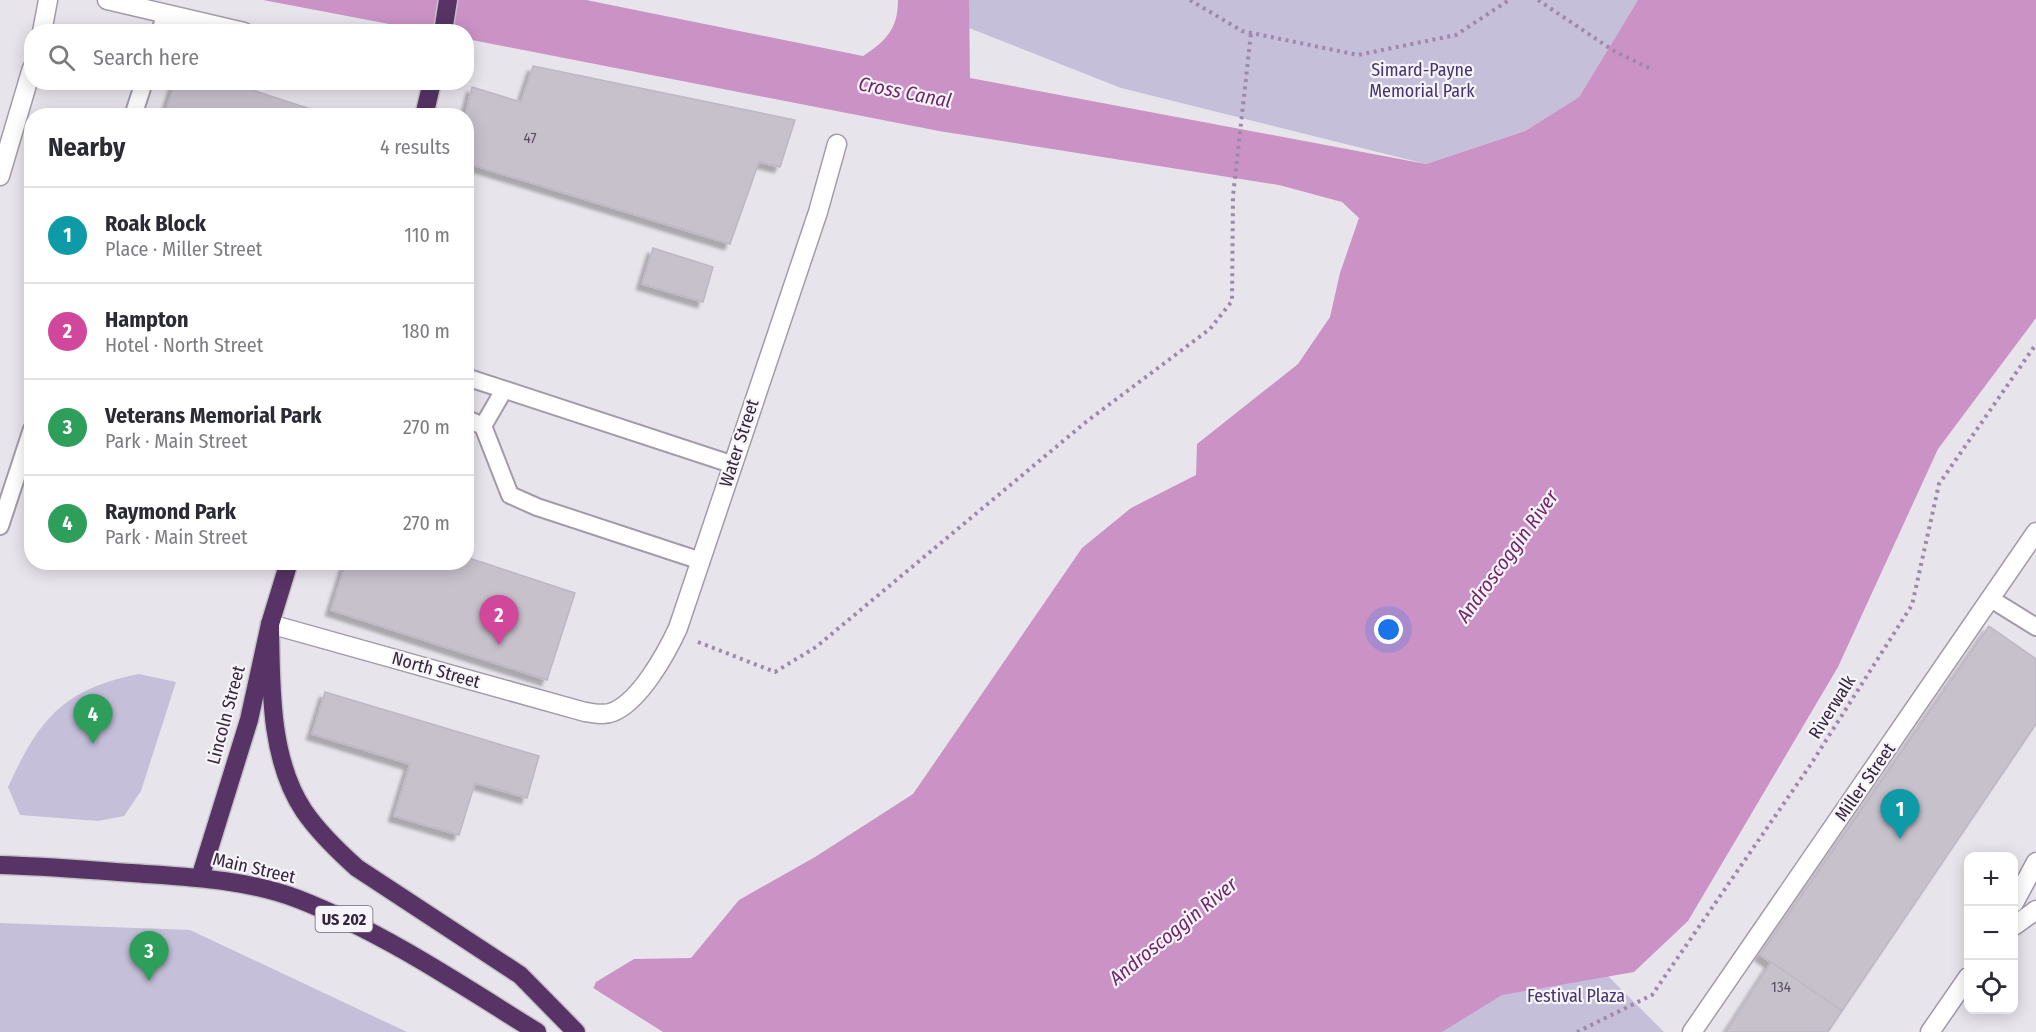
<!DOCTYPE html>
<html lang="en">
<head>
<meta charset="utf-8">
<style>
  :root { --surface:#fff; --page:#f7f7f7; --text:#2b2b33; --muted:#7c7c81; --line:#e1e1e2; --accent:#7c3aed }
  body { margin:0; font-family:"Fira Sans Condensed",sans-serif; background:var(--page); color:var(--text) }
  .controls { position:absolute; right:18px; bottom:18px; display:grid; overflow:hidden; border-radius:12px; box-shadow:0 3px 15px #0003 }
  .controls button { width:54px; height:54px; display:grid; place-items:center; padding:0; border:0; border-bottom:2px solid var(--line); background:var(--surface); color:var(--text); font:30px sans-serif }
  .you { position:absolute; left:1389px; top:630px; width:21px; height:21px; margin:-15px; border:4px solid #fff; border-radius:50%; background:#1a73e8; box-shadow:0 0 0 9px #1a73e833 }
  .badge { display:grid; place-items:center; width:39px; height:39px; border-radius:50%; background:var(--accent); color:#fff; font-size:20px; font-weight:700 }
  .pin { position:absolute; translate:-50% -50px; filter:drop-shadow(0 2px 3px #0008) }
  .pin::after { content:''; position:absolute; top:32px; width:21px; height:18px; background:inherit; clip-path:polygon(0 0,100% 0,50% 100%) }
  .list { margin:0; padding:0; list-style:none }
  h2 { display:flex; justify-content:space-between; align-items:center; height:78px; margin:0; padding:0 24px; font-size:26px }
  h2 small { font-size:20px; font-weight:400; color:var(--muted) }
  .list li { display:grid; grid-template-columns:39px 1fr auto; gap:18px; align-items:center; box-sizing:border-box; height:96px; padding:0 24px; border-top:2px solid var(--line) }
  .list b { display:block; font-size:22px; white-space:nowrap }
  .list p { margin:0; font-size:20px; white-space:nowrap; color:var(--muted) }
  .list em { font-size:20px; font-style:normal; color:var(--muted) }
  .icon { flex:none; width:33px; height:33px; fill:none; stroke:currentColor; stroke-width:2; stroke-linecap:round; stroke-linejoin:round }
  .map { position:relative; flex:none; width:2036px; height:1032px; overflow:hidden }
  .search { position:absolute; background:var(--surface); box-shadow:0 3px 15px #0003; left:24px; top:24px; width:450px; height:66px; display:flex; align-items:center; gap:15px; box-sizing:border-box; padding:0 21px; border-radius:24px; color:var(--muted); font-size:22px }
  .panel { position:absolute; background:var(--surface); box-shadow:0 3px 15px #0003; left:24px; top:108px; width:450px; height:462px; border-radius:24px }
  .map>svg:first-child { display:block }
</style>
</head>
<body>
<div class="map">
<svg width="2036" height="1032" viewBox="0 0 2036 1032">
  <defs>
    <filter id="shadow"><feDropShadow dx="-5.5" dy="5.5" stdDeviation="1.5" flood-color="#0004"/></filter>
  </defs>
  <rect width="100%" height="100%" fill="#e8e4ec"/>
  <!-- green -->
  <g fill="#c5bfda">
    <path d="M969,0H1638L1579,97L1525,131L1426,164L1121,88L969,28Z"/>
    <path d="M139,674L176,682L141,791L124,816L98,821L20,815L8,787C39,719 63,689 139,674Z"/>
    <path d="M0,923L190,930L407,1032H0Z"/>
    <path d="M1587,955L1664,1032H1428L1436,1013Z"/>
  </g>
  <!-- water -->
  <path fill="#cb92c6" d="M263,0H586L863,56C886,41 898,29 898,0H969L970,78L1426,164L1525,131L1579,97L1638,0H2036V318L1938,449L1838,667L1688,921L1634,972L1502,995L1442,1032H573L596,982L634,959L691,958L739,900L815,857L913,794L1082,548L1131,508L1196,475L1197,444L1298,364L1330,317L1340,273L1359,218L1342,202L1279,185L939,131L467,39L466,32L426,31Z"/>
  <!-- pier -->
  <path fill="#e8e4ec" d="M590,986L663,1032H570Z"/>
  <!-- building -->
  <g fill="#c7c1cc" stroke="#beb7c5" stroke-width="1.5" filter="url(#shadow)">
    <path d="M533,66L795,120L780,167L759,162L730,244L466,163L465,116L472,87L521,102Z"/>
    <path d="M175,82H228L332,116H164Z"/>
    <path d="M653,248L713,267L703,302L642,284Z"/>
    <path d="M466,557L575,593L547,680L331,610L346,562H466Z"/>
    <path d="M1989,626L2036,659V724L1842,1011L1760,955Z"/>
    <path d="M325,692L539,756L527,798L475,783L459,835L394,816L410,764L312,734Z"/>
    <path d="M1771,962L1842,1011L1828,1032H1726Z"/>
  </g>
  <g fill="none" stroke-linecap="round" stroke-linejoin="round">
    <!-- lane casing -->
    <g stroke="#a49ba9" stroke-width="20">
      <g id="lane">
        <path d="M160,32L165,15"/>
        <path d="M133,116L144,82"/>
        <path d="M466,377L731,464"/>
        <path d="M467,419L483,426L510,495L537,507L701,561"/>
        <path d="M483,426L504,390"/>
        <path d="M0,526L32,429"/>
        <path d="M1991,599L2036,627"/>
      </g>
    </g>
    <!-- street casing -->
    <g stroke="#a49ba9" stroke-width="21">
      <g id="street">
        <path d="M107,0L244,32"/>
        <path d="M42,32L48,0"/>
        <path d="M0,176L32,68"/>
        <path d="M270,624L585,712C594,713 604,716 613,712C640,701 666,654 678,628L818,212L837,144"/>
        <path d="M1692,1032L2036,532"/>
      </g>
    </g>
    <!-- secondary casing -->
    <g stroke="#a398ab" stroke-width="21">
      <g id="secondary">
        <path d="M2014,903L2036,862"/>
        <path d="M2014,926L2036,910"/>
        <path d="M1930,1032L1968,977"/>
      </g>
    </g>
    <!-- highway casing -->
    <g stroke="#c6c2c8" stroke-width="21">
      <g id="highway">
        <path d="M443,32L448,0"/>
        <path d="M424,116L432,82"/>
        <path d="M270,624C271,684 269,759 304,811C319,833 338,851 357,868L520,975L576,1032"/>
        <path d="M0,865C44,866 88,870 132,873C187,877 246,879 298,899C383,932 460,984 537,1032"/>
        <path d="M200,878L249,720L270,624L289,562"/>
      </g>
    </g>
    <!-- path -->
    <g stroke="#9e88ac" stroke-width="4" stroke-dasharray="3 4.5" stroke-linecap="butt">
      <path d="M1190,0L1242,31L1358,55L1456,35L1509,0"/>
      <path d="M1538,0L1614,51L1653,70"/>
      <path d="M698,642L775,672L816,647L1086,422L1210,329L1232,301L1233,196L1251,33"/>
      <path d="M1577,1032L1652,995L1811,764L1912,605L1939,484L2036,344"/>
    </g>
    <!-- lane -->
    <use href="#lane" stroke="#fff" stroke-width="16"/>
    <!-- street -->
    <use href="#street" stroke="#fff" stroke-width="18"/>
    <!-- secondary -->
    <use href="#secondary" stroke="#fff" stroke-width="18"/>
    <!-- highway -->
    <use href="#highway" stroke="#573465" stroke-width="18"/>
  </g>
  <g text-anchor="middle" stroke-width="4.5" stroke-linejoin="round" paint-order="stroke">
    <!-- number labels -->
    <g font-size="15" fill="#594c60">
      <text x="530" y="143">47</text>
      <text x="1781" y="992">134</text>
    </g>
    <!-- shield labels -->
    <rect fill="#f6f4f9" stroke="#6e6375" stroke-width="1.5" x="315.5" y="906" width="57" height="26" rx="4.5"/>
    <g font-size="16" font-weight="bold" fill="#34253c">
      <text x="344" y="925">US 202</text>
    </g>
    <!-- park labels -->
    <g font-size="18" fill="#46346e" stroke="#f6f4f9">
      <text x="1422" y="76">Simard-Payne<tspan x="1422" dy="21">Memorial Park</tspan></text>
      <text x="1576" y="1002">Festival Plaza</text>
    </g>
    <!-- street labels -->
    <g font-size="18" fill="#34253c" stroke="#f6f4f9">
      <text transform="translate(739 443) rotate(-72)" y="6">Water Street</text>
      <text transform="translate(436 670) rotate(16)" y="6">North Street</text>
      <text transform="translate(1832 707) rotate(-58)" y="6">Riverwalk</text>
      <text transform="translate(226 715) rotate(-75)" y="6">Lincoln Street</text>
      <text transform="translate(1865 782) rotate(-55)" y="6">Miller Street</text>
      <text transform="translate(254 868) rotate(13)" y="6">Main Street</text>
    </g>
    <!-- water labels -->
    <g font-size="20" font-style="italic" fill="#71266a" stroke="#f6f4f9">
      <text transform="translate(905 92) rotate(11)" y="7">Cross Canal</text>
      <text transform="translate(1507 556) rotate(-54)" y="7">Androscoggin River</text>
      <text transform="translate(1173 931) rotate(-39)" y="7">Androscoggin River</text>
    </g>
  </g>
</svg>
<div class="controls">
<button>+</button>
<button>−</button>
<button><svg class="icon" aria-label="locate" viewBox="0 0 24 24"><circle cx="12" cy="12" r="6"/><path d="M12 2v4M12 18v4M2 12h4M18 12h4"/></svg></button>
</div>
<div class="you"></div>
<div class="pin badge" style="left:1900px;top:839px;background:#0f9aa8">1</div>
<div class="pin badge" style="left:499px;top:645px;background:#d1479c">2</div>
<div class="pin badge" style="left:149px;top:981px;background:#2e9e5b">3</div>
<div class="pin badge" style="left:93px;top:744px;background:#2e9e5b">4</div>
<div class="search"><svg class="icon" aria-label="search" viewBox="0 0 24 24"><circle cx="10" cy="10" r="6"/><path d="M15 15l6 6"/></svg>Search here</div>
<section class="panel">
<h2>Nearby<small>4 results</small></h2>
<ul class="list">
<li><span class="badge" style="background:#0f9aa8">1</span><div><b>Roak Block</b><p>Place · Miller Street</p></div><em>110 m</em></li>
<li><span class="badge" style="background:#d1479c">2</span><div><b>Hampton</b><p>Hotel · North Street</p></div><em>180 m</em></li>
<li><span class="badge" style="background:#2e9e5b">3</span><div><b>Veterans Memorial Park</b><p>Park · Main Street</p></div><em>270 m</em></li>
<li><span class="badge" style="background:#2e9e5b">4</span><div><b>Raymond Park</b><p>Park · Main Street</p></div><em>270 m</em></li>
</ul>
</section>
</div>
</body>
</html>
